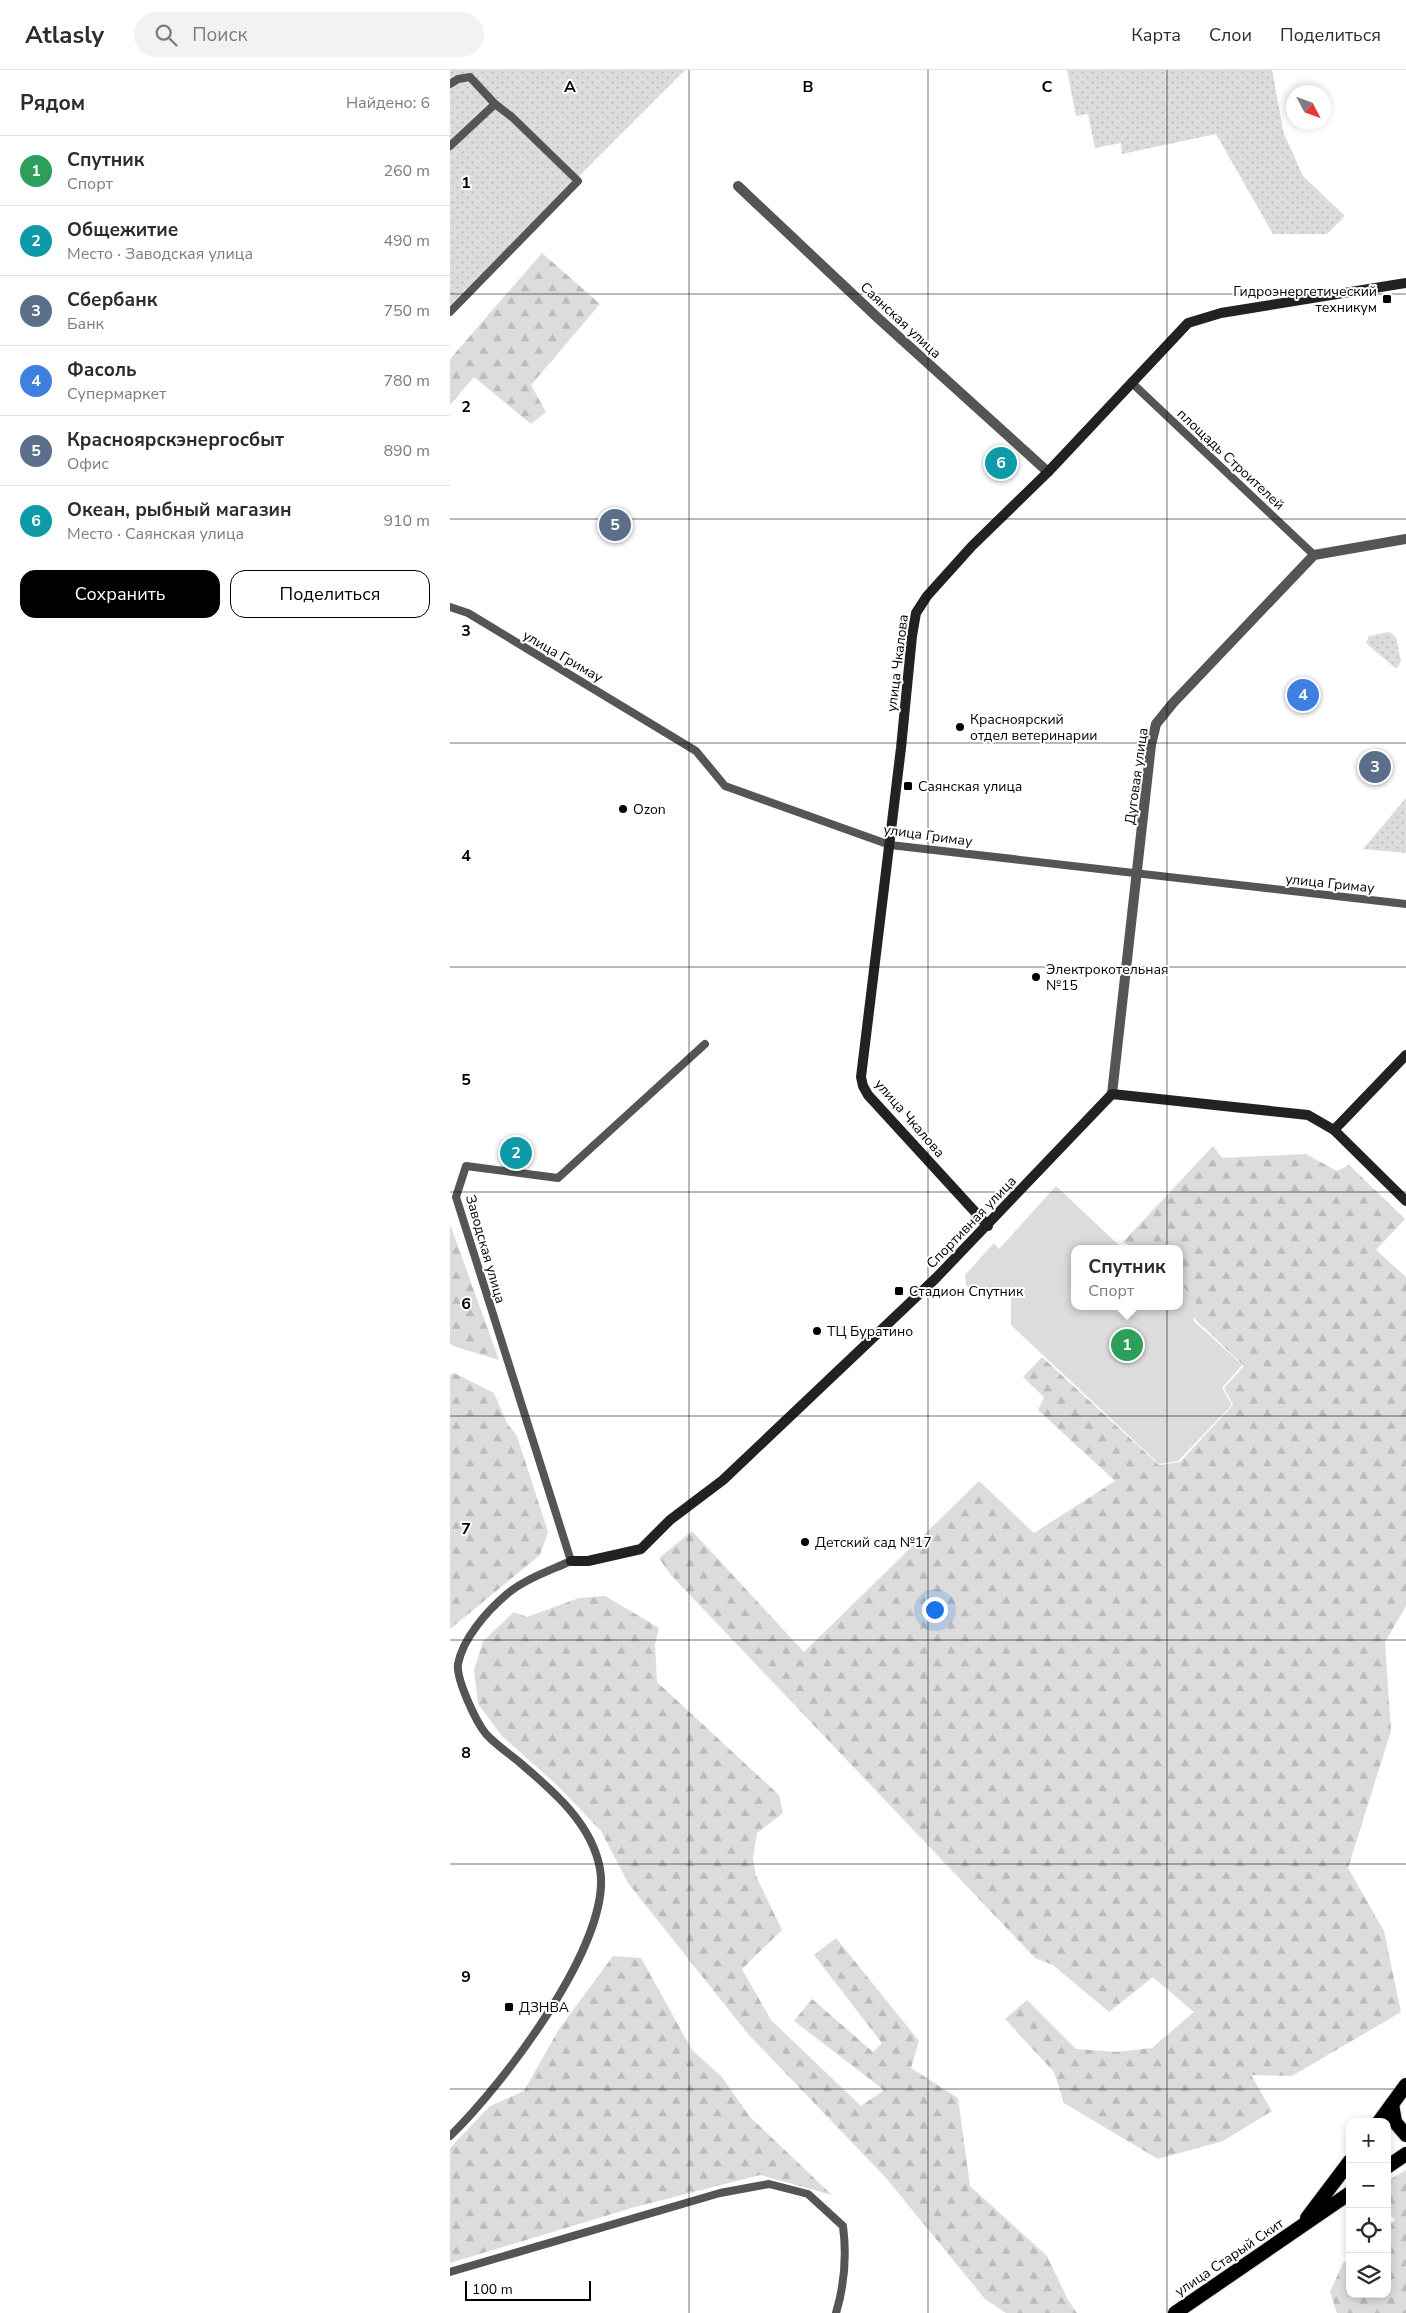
<!DOCTYPE html>
<html lang="ru">
<head>
<meta charset="utf-8">
<style>
  :root { --surface:#fff; --page:#f2f2f3; --text:#2b2b33; --muted:#7c7c81; --line:#e1e1e2; --accent:#000 }
  body { margin:0; font-family:"Nunito Sans",sans-serif; background:var(--page); color:var(--text) }
  .controls { position:absolute; right:15px; bottom:15px; display:grid; overflow:hidden; border-radius:10px; box-shadow:0 2px 8px #0003 }
  .controls button { width:45px; height:45px; display:grid; place-items:center; padding:0; border:0; border-bottom:1px solid var(--line); background:var(--surface); color:var(--text); font:25px sans-serif }
  .compass { position:absolute; left:836px; top:15px; width:45px; height:45px; border-radius:50%; background:var(--surface); box-shadow:0 2px 8px #0003; rotate:131deg }
  .scale { position:absolute; left:15px; bottom:12px; width:126px; box-sizing:border-box; padding-left:5px; border:2px solid #000; border-top:0; font-size:14px; line-height:18px; white-space:nowrap; color:#000; -webkit-text-stroke:4px #fff; paint-order:stroke }
  .you { position:absolute; left:484px; top:1539px; width:18px; height:18px; margin:-12px; border:4px solid #fff; border-radius:50%; background:#1a73e8; box-shadow:0 0 0 8px #1a73e833 }
  .badge { display:grid; place-items:center; width:32px; height:32px; border-radius:50%; background:var(--accent); color:#fff; font-size:16px; font-weight:700 }
  .pin { position:absolute; translate:-50% -50%; border:2px solid #fff; box-shadow:0 1px 5px #0006 }
  .popup { position:absolute; left:621px; top:1175px; width:112px; height:65px; box-sizing:border-box; display:grid; place-content:center; border-radius:10px; background:var(--surface); filter:drop-shadow(0 1px 4px #0005); font-size:16px; white-space:nowrap; color:var(--muted) }
  .popup b { font-size:19px; color:var(--text) }
  .popup::after { content:''; position:absolute; left:50%; top:100%; margin-left:-10px; border:10px solid transparent; border-top-color:var(--surface) }
  .list { margin:0; padding:0; list-style:none }
  h2 { display:flex; justify-content:space-between; align-items:center; height:65px; margin:0; padding:0 20px; font-size:21px }
  h2 small { font-size:16px; font-weight:400; color:var(--muted) }
  .list li { display:grid; grid-template-columns:32px 1fr auto; gap:15px; align-items:center; box-sizing:border-box; height:70px; padding:0 20px; border-top:1px solid var(--line) }
  .list b { display:block; font-size:19px; white-space:nowrap }
  .list p { margin:0; font-size:16px; white-space:nowrap; color:var(--muted) }
  .list em { font-size:16px; font-style:normal; color:var(--muted) }
  .actions { display:flex; gap:10px; padding:15px 20px }
  .actions a { flex:1; padding:11px 0; border:1px solid var(--accent); border-radius:15px; text-align:center; font-size:18px; color:var(--accent) }
  .actions .main { background:var(--accent); color:#fff }
  .icon { flex:none; width:28px; height:28px; fill:none; stroke:currentColor; stroke-width:2; stroke-linecap:round; stroke-linejoin:round }
  .map { position:relative; flex:none; width:956px; height:2243px; overflow:hidden }
  header { display:flex; align-items:center; gap:30px; box-sizing:border-box; height:70px; padding:0 25px; background:var(--surface); border-bottom:1px solid var(--line) }
  header strong { font-size:24px }
  nav { display:flex; gap:28px; margin-inline-start:auto; font-size:18px }
  .search { width:350px; height:45px; background:var(--page); display:flex; align-items:center; gap:12px; box-sizing:border-box; padding:0 18px; border-radius:28px; color:var(--muted); font-size:19px }
  main { display:flex }
  aside { flex:1; background:var(--surface) }
  .map>svg:first-child { display:block }
</style>
</head>
<body>
<header>
<strong>Atlasly</strong>
<div class="search"><svg class="icon" aria-label="search" viewBox="0 0 24 24"><circle cx="10" cy="10" r="6"/><path d="M15 15l6 6"/></svg>Поиск</div>
<nav><a>Карта</a><a>Слои</a><a>Поделиться</a></nav>
</header>
<main>
<aside>
<h2>Рядом<small>Найдено: 6</small></h2>
<ul class="list">
<li><span class="badge" style="background:#2e9e5b">1</span><div><b>Спутник</b><p>Спорт</p></div><em>260 m</em></li>
<li><span class="badge" style="background:#0f9aa8">2</span><div><b>Общежитие</b><p>Место · Заводская улица</p></div><em>490 m</em></li>
<li><span class="badge" style="background:#5c6f8a">3</span><div><b>Сбербанк</b><p>Банк</p></div><em>750 m</em></li>
<li><span class="badge" style="background:#3f7fe0">4</span><div><b>Фасоль</b><p>Супермаркет</p></div><em>780 m</em></li>
<li><span class="badge" style="background:#5c6f8a">5</span><div><b>Красноярскэнергосбыт</b><p>Офис</p></div><em>890 m</em></li>
<li><span class="badge" style="background:#0f9aa8">6</span><div><b>Океан, рыбный магазин</b><p>Место · Саянская улица</p></div><em>910 m</em></li>
</ul>
<div class="actions"><a class="main">Сохранить</a><a>Поделиться</a></div>
</aside>
<div class="map">
<svg width="956" height="2243" viewBox="0 0 956 2243">
  <defs>
    <pattern id="forest-firs" width="22" height="20" patternUnits="userSpaceOnUse" patternTransform="scale(1.25)"><rect width="22" height="20" fill="#dcdcdc"/><path d="M5 1l3.5 6h-7zM16 11l3.5 6h-7z" fill="#bbb"/></pattern>
    <pattern id="park-dots" width="8" height="8" patternUnits="userSpaceOnUse" patternTransform="scale(1.25)"><rect width="8" height="8" fill="#dcdcdc"/><path d="M2 2h.1M6 6h.1" fill="none" stroke="#bbb" stroke-width="1.8" stroke-linecap="round"/></pattern>
  </defs>
  <rect width="100%" height="100%" fill="#fff"/>
  <!-- grass -->
  <path fill="#dcdcdc" d="M606,1116L673,1179H624V1236H730V1215L754,1238L743,1250L792,1295L772,1318L782,1335L728,1391L709,1394L561,1255V1226L516,1216L515,1205L544,1173L549,1179Z"/>
  <!-- forest -->
  <g fill="url(#forest-firs)">
    <path d="M92,183L150,234L81,315L96,342L81,354L24,307L0,335V289Z"/>
    <path d="M763,1076L772,1088L856,1084L887,1101L899,1095L955,1149L926,1180L956,1207V1536L935,1572L941,1661L898,1798L934,1861L951,1942L842,2006L801,2005L822,2041L773,2071L708,2089L614,2033L604,2002L555,1949L577,1930L626,1979L666,1982L702,1978L744,1942L703,1907L659,1942L603,1895L585,1888L220,1504L209,1488L242,1461L354,1582L529,1411L584,1463L665,1411L588,1340L594,1327L573,1307L592,1287L709,1395L730,1392L783,1335L774,1318L794,1296L745,1249L746,1233L730,1213V1179H686L673,1172Z"/>
    <path d="M0,1154L49,1290L3,1276L0,1273Z"/>
    <path d="M4,1303L44,1323L57,1353L67,1366L98,1462L90,1485L0,1559V1305Z"/>
    <path d="M155,1526L209,1558L205,1574L207,1612L329,1725L333,1743L307,1763L303,1787L306,1806L332,1860L292,1899L321,1950L411,2036L434,2020L344,1951L362,1929L423,1982L432,1973L364,1885L386,1868L469,1971L461,1998L508,2028L520,2116L597,2186L618,2230L627,2243H556L535,2229L436,2108L298,1964L178,1813L151,1761L108,1716L52,1666L28,1634L24,1600L33,1571L64,1542L77,1547L129,1528Z"/>
    <path d="M163,1886L191,1888L242,1980L272,2007L300,2047L382,2125L310,2105L185,2137L0,2193V2078L40,2036L74,2021L109,1959Z"/>
    <path d="M956,2100V2243H887L880,2222L893,2193L900,2188V2224H937V2157L945,2150L937,2141V2111Z"/>
  </g>
  <!-- park -->
  <g fill="url(#park-dots)">
    <path d="M0,0H235L0,235Z"/>
    <path d="M617,0H822L834,64L853,106L895,146L877,164H823L766,64L672,84L671,73L645,78L638,44L626,46Z"/>
    <path d="M939,562L946,567L951,591L948,597L945,598L916,573L919,566Z"/>
    <path d="M956,728V783L913,779Z"/>
  </g>
  <g fill="none" stroke-linecap="round" stroke-linejoin="round">
    <!-- trunk casing -->
    <g stroke="#dbdbdb" stroke-width="16">
      <g id="trunk">
        <path d="M942,2034L945,2052L956,2065"/>
        <path d="M929,2052L956,2015"/>
        <path d="M937,2097L956,2084"/>
        <path d="M857,2148L900,2091"/>
        <path d="M725,2243L900,2123"/>
      </g>
    </g>
    <!-- minor -->
    <g stroke="#555" stroke-width="8">
      <path d="M0,14L8,9L20,7L45,34L62,47L128,111L0,242"/>
      <path d="M0,76L45,34"/>
      <path d="M681,312L864,485"/>
      <path d="M0,537L18,543L246,681L275,716L440,775L956,834"/>
      <path d="M0,2066C51,2017 163,1872 150,1799C142,1753 102,1720 68,1691C57,1682 45,1674 36,1664C26,1652 6,1609 8,1594C13,1568 37,1541 57,1524C75,1509 99,1501 121,1491L6,1127L16,1096L108,1108L255,974"/>
      <path d="M0,2202L270,2123L319,2114L358,2124L393,2156C397,2187 395,2213 386,2243"/>
    </g>
    <!-- tertiary -->
    <g stroke="#555" stroke-width="10">
      <path d="M288,116L429,249L598,402"/>
      <path d="M662,1024L701,675L706,654L723,633L864,485L956,469"/>
    </g>
    <!-- secondary -->
    <g stroke="#222" stroke-width="10">
      <path d="M884,1060L956,985"/>
      <path d="M538,1156L418,1025L413,1016L411,1007L451,678L462,566L466,543L477,526L522,476L598,402L738,253L771,243L956,213"/>
      <path d="M121,1491H138L191,1479L220,1450L273,1410L486,1208L662,1024L858,1045L884,1060L956,1131"/>
    </g>
    <!-- trunk -->
    <use href="#trunk" stroke="#000" stroke-width="14"/>
  </g>
  <!-- grid -->
  <path fill="none" stroke="#000" stroke-width="1" stroke-opacity="0.55" d="M239,0V2243M478,0V2243M717,0V2243M0,224H956M0,449H956M0,673H956M0,897H956M0,1122H956M0,1346H956M0,1570H956M0,1794H956M0,2019H956"/>
  <!-- markers -->
  <g fill="#000" stroke="#fff" stroke-width="2">
    <rect x="932" y="224" width="10" height="10" rx="2.5"/>
    <circle cx="510" cy="657" r="5"/>
    <rect x="453" y="711" width="10" height="10" rx="2.5"/>
    <circle cx="173" cy="739" r="5"/>
    <circle cx="586" cy="907" r="5"/>
    <rect x="444" y="1216" width="10" height="10" rx="2.5"/>
    <circle cx="367" cy="1261" r="5"/>
    <circle cx="355" cy="1472" r="5"/>
    <rect x="54" y="1932" width="10" height="10" rx="2.5"/>
  </g>
  <g text-anchor="middle" stroke-width="4" stroke-linejoin="round" paint-order="stroke">
    <!-- poi labels -->
    <g font-size="14" fill="#000" stroke="#fff" text-anchor="start">
      <text x="927" y="226" text-anchor="end">Гидроэнергетический<tspan x="927" dy="16">техникум</tspan></text>
      <text x="520" y="654">Красноярский<tspan x="520" dy="16">отдел ветеринарии</tspan></text>
      <text x="468" y="721">Саянская улица</text>
      <text x="183" y="744">Ozon</text>
      <text x="596" y="904">Электрокотельная<tspan x="596" dy="16">№15</tspan></text>
      <text x="459" y="1226">Стадион Спутник</text>
      <text x="377" y="1266">ТЦ Буратино</text>
      <text x="365" y="1477">Детский сад №17</text>
      <text x="69" y="1942">ДЗНВА</text>
    </g>
    <!-- street labels -->
    <g font-size="14" fill="#000" stroke="#fff">
      <text transform="translate(451 250) rotate(43)" y="5">Саянская улица</text>
      <text transform="translate(781 389) rotate(43)" y="5">площадь Строителей</text>
      <text transform="translate(113 586) rotate(30)" y="5">улица Гримау</text>
      <text transform="translate(447 593) rotate(-83)" y="5">улица Чкалова</text>
      <text transform="translate(686 706) rotate(-82)" y="5">Дуговая улица</text>
      <text transform="translate(478 765) rotate(8)" y="5">улица Гримау</text>
      <text transform="translate(880 813) rotate(6)" y="5">улица Гримау</text>
      <text transform="translate(460 1048) rotate(49)" y="5">улица Чкалова</text>
      <text transform="translate(521 1152) rotate(-46)" y="5">Спортивная улица</text>
      <text transform="translate(36 1179) rotate(74)" y="5">Заводская улица</text>
      <text transform="translate(779 2187) rotate(-34)" y="5">улица Старый Скит</text>
    </g>
  </g>
  <g font-size="16" text-anchor="middle" font-weight="bold" fill="#000" stroke="#fff" stroke-width="4" stroke-linejoin="round" paint-order="stroke">
    <text x="120" y="22">A</text>
    <text x="358" y="22">B</text>
    <text x="597" y="22">C</text>
    <text x="16" y="118">1</text>
    <text x="16" y="342">2</text>
    <text x="16" y="566">3</text>
    <text x="16" y="791">4</text>
    <text x="16" y="1015">5</text>
    <text x="16" y="1239">6</text>
    <text x="16" y="1464">7</text>
    <text x="16" y="1688">8</text>
    <text x="16" y="1912">9</text>
  </g>
</svg>
<div class="controls">
<button>+</button>
<button>−</button>
<button><svg class="icon" aria-label="locate" viewBox="0 0 24 24"><circle cx="12" cy="12" r="6"/><path d="M12 2v4M12 18v4M2 12h4M18 12h4"/></svg></button>
<button><svg class="icon" aria-label="layers" viewBox="0 0 24 24"><path d="M12 4l9 5-9 5-9-5zM3 14l9 5 9-5"/></svg></button>
</div>
<svg class="compass" viewBox="-18 -18 36 36"><path d="M0-13l5 13h-10z" fill="#e53935"/><path d="M0 13l5-13h-10z" fill="#7c7c81"/></svg>
<div class="scale">100 m</div>
<div class="you"></div>
<div class="pin badge" style="left:677px;top:1275px;background:#2e9e5b">1</div>
<div class="popup"><b>Спутник</b>Спорт</div>
<div class="pin badge" style="left:66px;top:1083px;background:#0f9aa8">2</div>
<div class="pin badge" style="left:925px;top:697px;background:#5c6f8a">3</div>
<div class="pin badge" style="left:853px;top:625px;background:#3f7fe0">4</div>
<div class="pin badge" style="left:165px;top:455px;background:#5c6f8a">5</div>
<div class="pin badge" style="left:551px;top:393px;background:#0f9aa8">6</div>
</div>
</main>
</body>
</html>
